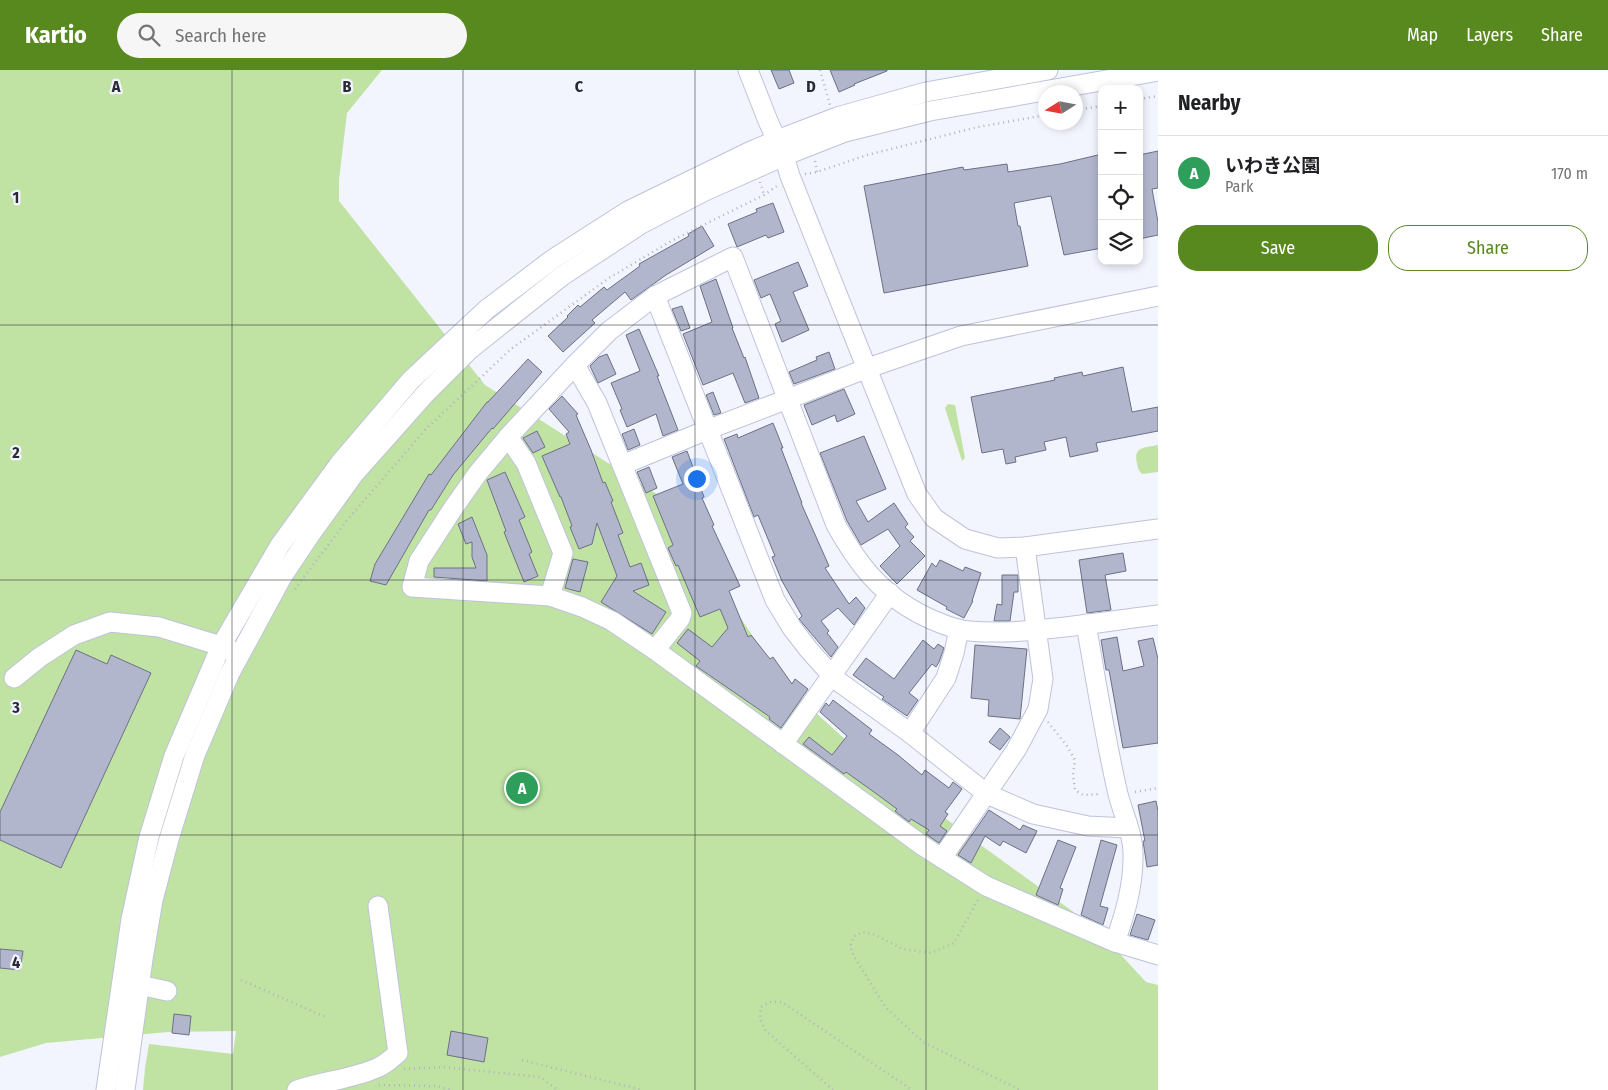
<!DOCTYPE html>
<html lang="en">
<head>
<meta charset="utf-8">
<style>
  :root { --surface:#fff; --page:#f6f6f6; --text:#202124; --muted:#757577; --line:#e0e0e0; --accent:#58891e }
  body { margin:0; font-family:"Fira Sans Condensed","Noto Sans JP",sans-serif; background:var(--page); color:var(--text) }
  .controls { position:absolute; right:15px; top:15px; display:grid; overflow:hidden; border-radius:10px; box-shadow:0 2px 8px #0003 }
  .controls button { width:45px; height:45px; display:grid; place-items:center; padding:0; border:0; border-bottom:1px solid var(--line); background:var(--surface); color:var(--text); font:25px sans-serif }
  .compass { position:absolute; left:1038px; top:15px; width:45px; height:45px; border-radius:50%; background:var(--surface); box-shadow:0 2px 8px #0003; rotate:259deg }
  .you { position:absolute; left:696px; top:408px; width:18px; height:18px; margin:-12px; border:4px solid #fff; border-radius:50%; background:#1a73e8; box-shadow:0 0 0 8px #1a73e833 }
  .badge { display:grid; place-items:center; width:32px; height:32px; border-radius:50%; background:var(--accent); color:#fff; font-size:16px; font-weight:700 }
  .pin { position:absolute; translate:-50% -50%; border:2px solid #fff; box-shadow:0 1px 5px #0006 }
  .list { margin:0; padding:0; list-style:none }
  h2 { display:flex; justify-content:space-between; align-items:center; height:65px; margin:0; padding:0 20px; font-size:21px }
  h2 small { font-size:16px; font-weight:400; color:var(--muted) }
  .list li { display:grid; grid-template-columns:32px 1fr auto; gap:15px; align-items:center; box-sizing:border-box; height:75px; padding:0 20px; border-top:1px solid var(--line) }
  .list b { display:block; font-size:19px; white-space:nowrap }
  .list p { margin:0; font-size:16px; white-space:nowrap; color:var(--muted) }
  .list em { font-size:16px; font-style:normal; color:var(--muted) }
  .actions { display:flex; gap:10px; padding:15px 20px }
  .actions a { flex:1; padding:11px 0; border:1px solid var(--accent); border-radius:20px; text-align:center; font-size:18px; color:var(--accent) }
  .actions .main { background:var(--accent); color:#fff }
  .icon { flex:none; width:28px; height:28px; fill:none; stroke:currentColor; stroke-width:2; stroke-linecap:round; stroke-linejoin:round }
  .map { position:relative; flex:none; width:1158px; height:1020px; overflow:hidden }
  header { display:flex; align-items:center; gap:30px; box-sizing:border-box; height:70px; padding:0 25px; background:var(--accent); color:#fff }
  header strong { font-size:24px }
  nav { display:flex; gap:28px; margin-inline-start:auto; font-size:18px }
  .search { width:350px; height:45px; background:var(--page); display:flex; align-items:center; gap:12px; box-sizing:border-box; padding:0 18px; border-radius:28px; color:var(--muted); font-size:19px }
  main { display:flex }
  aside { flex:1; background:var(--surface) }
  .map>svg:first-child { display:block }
</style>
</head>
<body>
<header>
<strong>Kartio</strong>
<div class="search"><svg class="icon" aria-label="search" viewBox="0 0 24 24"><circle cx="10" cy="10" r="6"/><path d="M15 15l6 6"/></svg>Search here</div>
<nav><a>Map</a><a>Layers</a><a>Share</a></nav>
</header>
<main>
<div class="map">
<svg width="1158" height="1020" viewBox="0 0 1158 1020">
  <rect width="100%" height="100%" fill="#f2f4fe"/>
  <!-- green -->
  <g fill="#c0e3a3">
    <path d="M0,0H382L347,43L339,110V131L485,315L660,426L785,615L867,689L978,773L1097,859L1146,912L1158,915V1020H143L145,998L149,974L233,984L236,961L168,962L46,973L0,987Z"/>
    <path d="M948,334L955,335L965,388L962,391L945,338Z"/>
    <path d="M1158,375V402L1142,404C1138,400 1138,398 1137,393C1133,376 1145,378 1158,375Z"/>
  </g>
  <!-- building -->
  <g fill="#b1b6cd" stroke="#6c7084">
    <path d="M771,0H789L794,13L779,19Z"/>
    <path d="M830,0H887V1L854,14L855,15L839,22Z"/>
    <path d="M1158,81V118L1152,119L1158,152V165L1139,169V85Z"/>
    <path d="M1102,84V178L1064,185L1051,126L1014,133L1018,156H1020L1028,196L884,223L864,116L963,97L964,100L1007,94L1008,102L1060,94Z"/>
    <path d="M773,133L784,162L768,168L766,165L737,177L728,154L757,142L756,139Z"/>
    <path d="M702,156L714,176L666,205L631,230L625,222L592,250L595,253L563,282L548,266L568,247L567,246L578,235L580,237L604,217L607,220L640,196L639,194L689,166L688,164Z"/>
    <path d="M798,192L808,216L793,222L809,260L782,272L775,254L781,251L770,224L761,228L754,210Z"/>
    <path d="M716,209L733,258H732L744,288L745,287L759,328L745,333L733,303L703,315L683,264L712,252L700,216Z"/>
    <path d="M682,236L690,258L681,261L672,239Z"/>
    <path d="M639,259L659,306H657L678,360L663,366L656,344L627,357L620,340L622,339L611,313L640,301L626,265Z"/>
    <path d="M829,282L835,299L794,314L789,302L817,290L816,287Z"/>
    <path d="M607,284L616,304L598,313L590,296L599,287Z"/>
    <path d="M528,289L542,302L493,359L492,358L453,405L431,440H429L386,515L370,511L375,494L429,404L431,405L487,332H488Z"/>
    <path d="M1123,297L1132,342L1158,337V361L1096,373L1098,381L1070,387L1066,367L1044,372L1046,380L1015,387L1016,392L1006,394L1003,379L982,383L971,327L1055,310L1054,308L1082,302L1083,306Z"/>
    <path d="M844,319L855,344L837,352L835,345L812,355L804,335Z"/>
    <path d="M713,322L721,343L714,345L706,325Z"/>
    <path d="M562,326L578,344L576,345L591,380L603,413L605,412L613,431L611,432L623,463L618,465L630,497L641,493L649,515L633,521L666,542L652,564L601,532L617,506L597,453L592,474L579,479L570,457L572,456L561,427H560L542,386L570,374L566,364L569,362L549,339Z"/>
    <path d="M773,353L783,378H781L802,433H801L829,496L825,498L849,534L856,527L865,538L854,555L838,538L821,551L829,561L827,563L838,577L831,587L799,549L802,546L782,511L772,487L775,486L758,445L754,447L724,369L737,364L738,368Z"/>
    <path d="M634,359L640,375L628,380L622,364Z"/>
    <path d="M537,361L545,377L533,383L523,368Z"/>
    <path d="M864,366L886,419L856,431L868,452L894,433L908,454L905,457L914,467L910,471L925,486L897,514L880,496L900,476L888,459L861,475L847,451L820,383Z"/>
    <path d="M687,381L704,427L702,428L714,455L712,456L740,516L729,521L748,567L751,565L770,589L773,587L792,614L795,609L808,619L781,658L769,649L770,647L696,596L700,591L677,573L688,559L712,577L728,558L720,539L700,547L678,495L676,496L668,478L673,475L653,426L683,414L672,387Z"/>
    <path d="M649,397L657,418L646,423L637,402Z"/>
    <path d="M505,402L525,447L519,450L532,482L529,484L538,506L524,512L504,462L506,461L487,410Z"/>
    <path d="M472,447L487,485V511L434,507V498H476L472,487V472L466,474L458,454Z"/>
    <path d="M1123,483L1126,501L1105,505L1111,540L1087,543L1079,490Z"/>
    <path d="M573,489L588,492L580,522L565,518Z"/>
    <path d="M940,490L963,501L965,497L981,503L972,531H973L964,548L946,539L947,537L917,520L932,493L936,497Z"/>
    <path d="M1002,505H1018V522H1014L1010,551H994L997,534L1002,535Z"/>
    <path d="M1117,567L1123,601L1144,596L1138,571L1153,568L1158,589V673L1123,678L1109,600H1106L1101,570Z"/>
    <path d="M923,570L934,579L938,574L944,578L939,592L936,597L932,594L909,623L918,630L907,646L882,629L884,627L853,605L866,588L894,609Z"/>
    <path d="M975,575L1027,579L1020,649L988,646L989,630L971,628Z"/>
    <path d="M76,580L107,594L111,585L151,603L61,798L0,770V742Z"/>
    <path d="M833,630L872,660L869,664L898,685L922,705L925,700L949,718L953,712L962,719L945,742L948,744L940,756L947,761L939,773L926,764L929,760L911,749L909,752L895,741L897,739L874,722L846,702L844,704L803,674L809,667L832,685L847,666L820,642L826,633L829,636Z"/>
    <path d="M1000,658L1010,667L1000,680L989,672Z"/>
    <path d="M1156,731L1158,741V795L1147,797L1143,771H1145L1138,735Z"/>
    <path d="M989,740L1020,760L1023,755L1037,761L1026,783L1003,771L1000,776L985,766L971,793L958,785Z"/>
    <path d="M1058,770L1076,777L1060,818L1063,819L1058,835L1036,825Z"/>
    <path d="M1101,770L1117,775L1100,836L1108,838L1103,855L1081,845Z"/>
    <path d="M1137,844L1155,850L1148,870L1130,865Z"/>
    <path d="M0,879L23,881L20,900L0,898Z"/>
    <path d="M174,944L191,946L189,965L172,963Z"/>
    <path d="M451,961L488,968L484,992L447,985Z"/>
  </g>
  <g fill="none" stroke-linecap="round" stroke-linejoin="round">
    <!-- minor casing -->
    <g stroke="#bec3da" stroke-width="21">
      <g id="minor">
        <path d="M748,0L768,51L784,86L790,106L917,424L934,448L965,469L998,478L1025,477L1158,459"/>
        <path d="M655,226L775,530L792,558L809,580L835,609L910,663L987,724L1033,744L1088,756L1128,758"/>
        <path d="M575,295L597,333L682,543L680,549L655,580"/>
        <path d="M508,367L526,393L563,483L550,526"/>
        <path d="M622,395L707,360L868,298L961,266L1158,226"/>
        <path d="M1158,545C1108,551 1057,560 1006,562C990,562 973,563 957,559C924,549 893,531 870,505C857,490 846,473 836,455L733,187L655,226L609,261L575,295L508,367L478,403L452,440L419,491L412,517L550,526L582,537L612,551L655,580L923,776L986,816L1115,872L1158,885"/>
        <path d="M1086,554C1096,611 1105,668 1118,724C1123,744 1134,765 1133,787C1133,817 1125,844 1115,872"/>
        <path d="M14,608L40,587L74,565L110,552L159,557L221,576L232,581"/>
        <path d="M910,663L946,608L954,583L959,559"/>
        <path d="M783,674L890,523"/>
        <path d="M942,788L1016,680L1038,639L1043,609L1025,477"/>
        <path d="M139,915L167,921"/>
        <path d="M106,1020L131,849L149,767L174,686L221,576L280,475L340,393L411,310L487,239L553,189L628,141L749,82L777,70L837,47L926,22L1048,0"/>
        <path d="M125,1020L143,889L153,830L169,769L195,685L230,603L282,507L310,465L354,404L426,323L469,280L562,206L641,154L705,121L784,86L845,62L930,41L1158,1"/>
        <path d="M297,1020C323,1011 354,1009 379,997C386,994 392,988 398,983L378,836"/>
      </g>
    </g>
    <!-- path -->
    <g stroke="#b2b3bd" stroke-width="2.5" stroke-dasharray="1 4" stroke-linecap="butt">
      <path d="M820,0L830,35"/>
      <path d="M1139,29L1158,26"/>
      <path d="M1076,40L1102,36"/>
      <path d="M815,91L817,102"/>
      <path d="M805,104L817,102L867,85L978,57L1046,45"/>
      <path d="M760,112L764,125"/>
      <path d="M295,519L348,449L426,359L511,279L609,208L673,170L764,125L777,116"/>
      <path d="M1048,652L1067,676L1075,690L1073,705L1075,720L1083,725L1101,724"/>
      <path d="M1135,722L1158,718"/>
      <path d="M978,830L954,873L931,883L902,879L876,865L863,862L854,866L850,877L855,888L886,938L923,972L1020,1020"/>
      <path d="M241,910L328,948"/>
      <path d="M522,990L642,1020"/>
      <path d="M404,999L443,997L540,1007L558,1020"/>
      <path d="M379,1015L436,1016L452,1020"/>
      <path d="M833,1020L766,961L760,949L761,937L770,932H782L912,1020"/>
    </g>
    <!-- minor -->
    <use href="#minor" stroke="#fff" stroke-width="19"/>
  </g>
  <!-- grid -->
  <path fill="none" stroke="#292a33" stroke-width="1" stroke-opacity="0.55" d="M232,0V1020M463,0V1020M695,0V1020M926,0V1020M0,255H1158M0,510H1158M0,765H1158"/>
  <g font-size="16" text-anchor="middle" font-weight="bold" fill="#292a33" stroke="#f2f4fe" stroke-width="4.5" stroke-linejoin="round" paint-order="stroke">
    <text x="116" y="22">A</text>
    <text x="347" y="22">B</text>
    <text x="579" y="22">C</text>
    <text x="811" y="22">D</text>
    <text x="16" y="133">1</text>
    <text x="16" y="388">2</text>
    <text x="16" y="643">3</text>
    <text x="16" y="898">4</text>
  </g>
</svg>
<div class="controls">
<button>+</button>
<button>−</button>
<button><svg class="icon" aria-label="locate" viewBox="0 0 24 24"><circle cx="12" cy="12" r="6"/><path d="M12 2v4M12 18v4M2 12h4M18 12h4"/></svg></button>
<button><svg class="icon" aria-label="layers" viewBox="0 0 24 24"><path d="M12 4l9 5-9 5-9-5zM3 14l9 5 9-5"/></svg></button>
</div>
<svg class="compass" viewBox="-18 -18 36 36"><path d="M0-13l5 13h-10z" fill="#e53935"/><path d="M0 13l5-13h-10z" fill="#757577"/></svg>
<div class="you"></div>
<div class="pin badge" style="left:522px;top:718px;background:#2e9e5b">A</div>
</div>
<aside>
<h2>Nearby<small></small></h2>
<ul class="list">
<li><span class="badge" style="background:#2e9e5b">A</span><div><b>いわき公園</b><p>Park</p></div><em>170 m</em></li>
</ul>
<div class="actions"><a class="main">Save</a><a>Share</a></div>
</aside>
</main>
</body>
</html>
